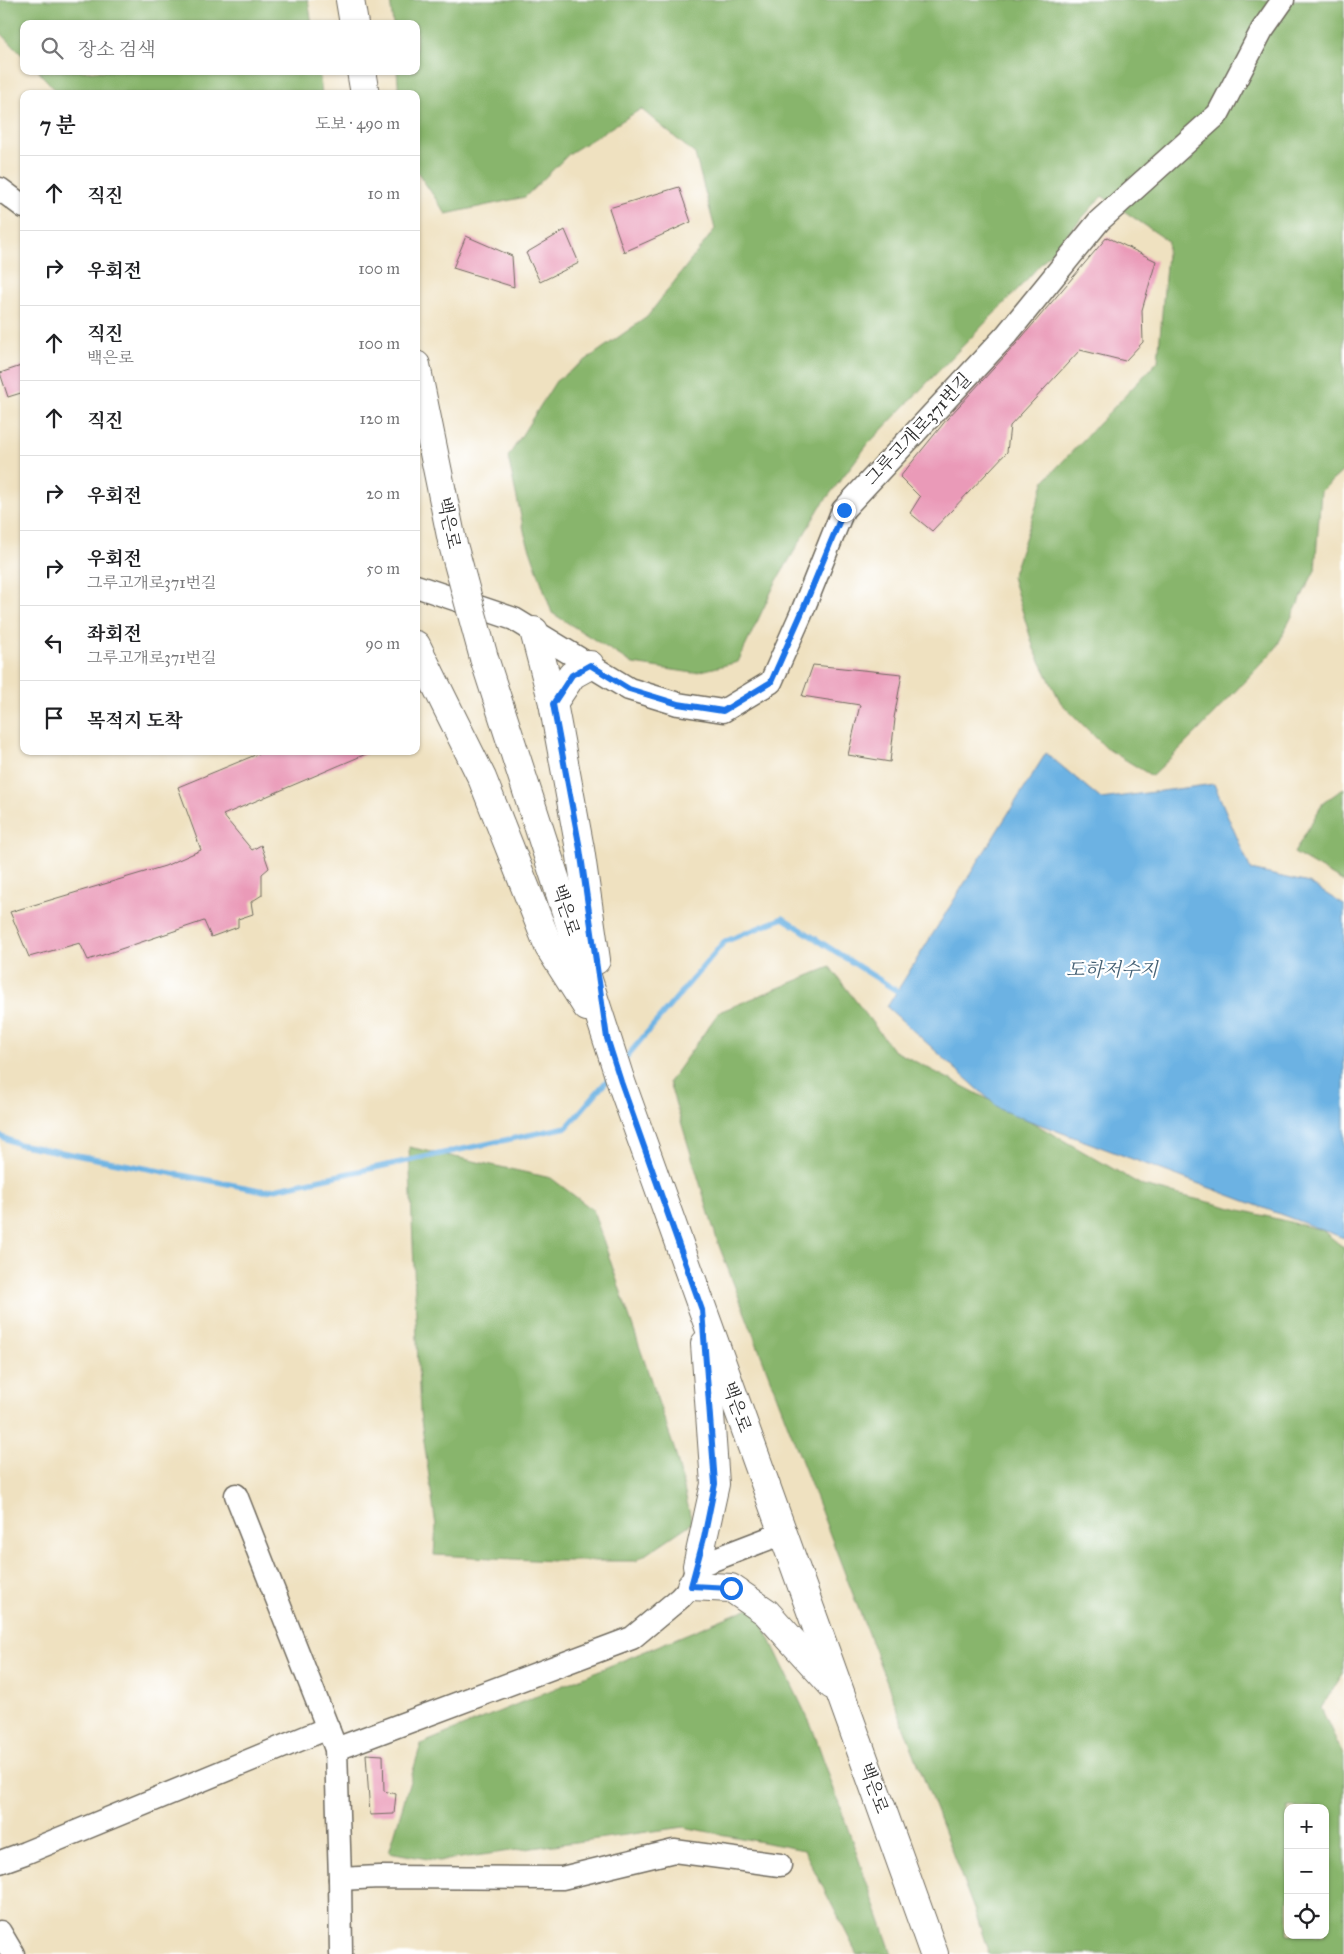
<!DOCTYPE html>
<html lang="ko">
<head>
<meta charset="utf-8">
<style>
  :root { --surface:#fff; --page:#f2f2f2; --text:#202124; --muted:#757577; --line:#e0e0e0 }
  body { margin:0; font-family:"IM FELL Great Primer","Noto Serif KR",serif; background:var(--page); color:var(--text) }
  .controls { position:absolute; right:15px; bottom:15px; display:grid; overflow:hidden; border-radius:10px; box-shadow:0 1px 4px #0004 }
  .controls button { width:45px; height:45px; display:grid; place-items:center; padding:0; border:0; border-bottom:1px solid var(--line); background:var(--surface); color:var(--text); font:25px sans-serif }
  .stop { position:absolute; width:15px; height:15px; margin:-11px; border:4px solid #1a73e8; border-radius:50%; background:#fff }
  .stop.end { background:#1a73e8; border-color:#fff; box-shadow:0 1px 5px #0008 }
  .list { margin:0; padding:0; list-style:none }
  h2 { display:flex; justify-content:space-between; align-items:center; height:65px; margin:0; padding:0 20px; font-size:21px }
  h2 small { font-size:16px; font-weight:400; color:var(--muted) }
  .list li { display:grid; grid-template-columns:32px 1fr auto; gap:15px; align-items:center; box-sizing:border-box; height:75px; padding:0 20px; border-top:1px solid var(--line) }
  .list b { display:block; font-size:19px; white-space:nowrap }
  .list p { margin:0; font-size:16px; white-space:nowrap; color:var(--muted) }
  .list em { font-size:16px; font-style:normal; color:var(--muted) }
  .icon { flex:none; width:28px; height:28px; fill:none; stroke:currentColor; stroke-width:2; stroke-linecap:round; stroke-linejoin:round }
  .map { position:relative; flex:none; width:1344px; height:1954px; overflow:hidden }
  .search { position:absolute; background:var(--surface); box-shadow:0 1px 4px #0004; left:20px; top:20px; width:400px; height:55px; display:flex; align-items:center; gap:12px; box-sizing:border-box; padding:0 18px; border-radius:10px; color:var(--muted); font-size:19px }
  .panel { position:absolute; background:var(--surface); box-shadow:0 1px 4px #0004; left:20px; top:90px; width:400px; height:665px; border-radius:10px }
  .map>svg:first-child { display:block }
</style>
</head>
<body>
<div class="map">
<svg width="1344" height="1954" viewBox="0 0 1344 1954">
  <rect width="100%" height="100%" fill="#fff"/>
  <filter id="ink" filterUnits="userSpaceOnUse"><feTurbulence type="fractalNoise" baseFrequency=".02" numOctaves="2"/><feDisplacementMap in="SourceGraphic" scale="10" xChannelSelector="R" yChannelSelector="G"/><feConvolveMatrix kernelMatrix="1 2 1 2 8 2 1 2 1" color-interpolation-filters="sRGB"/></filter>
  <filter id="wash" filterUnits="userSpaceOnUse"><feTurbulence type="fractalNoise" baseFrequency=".0096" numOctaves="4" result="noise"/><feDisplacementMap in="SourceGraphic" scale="20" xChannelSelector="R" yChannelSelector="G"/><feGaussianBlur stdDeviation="1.12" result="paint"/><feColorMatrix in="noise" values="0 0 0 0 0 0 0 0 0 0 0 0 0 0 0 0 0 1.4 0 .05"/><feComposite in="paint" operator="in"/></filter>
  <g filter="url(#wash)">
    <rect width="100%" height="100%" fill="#efe1c0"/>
    <!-- forest -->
    <g fill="#88b56c" stroke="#5a704c" fill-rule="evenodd">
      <path d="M0,0H308L312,24H24V57L0,32Z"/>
      <path d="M390,0H1344V470L1321,491L1315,570L1276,648L1196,733L1152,776L1106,748L1061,703L1034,649L1012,577L1045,480L1158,361L1168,241L1102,196L1019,288L868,444L820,507L775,584L738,662L693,673L633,664L552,613L525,535L508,457L556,381L647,317L715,229L695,154L641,109L570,153L525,197L446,214L416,170V94H399L397,71H416V24H393Z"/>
      <path d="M38,71H319L322,94H59Z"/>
      <path d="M1344,788V882L1294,853L1323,803Z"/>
      <path d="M830,967L893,1050L1030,1121L1143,1186L1322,1230L1344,1248V1672L1321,1708L1344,1757V1954H989L975,1912L718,1243L669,1082L719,1012ZM1288,1808H1325V1935H1288Z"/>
      <path d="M409,1147L551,1178L593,1210L675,1451L692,1523L636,1561H553L434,1555L436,1526L420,1413Z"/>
      <path d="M754,1606L812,1727L892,1954H857L804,1850L683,1827L439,1861L389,1852L421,1744Z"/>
    </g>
    <!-- water -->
    <path fill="#6cb2e3" stroke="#4c6e87" d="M1046,753L1101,799L1214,784L1251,870L1309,883L1344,905V1238L1001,1110L887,1007Z"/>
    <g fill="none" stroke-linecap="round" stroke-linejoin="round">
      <!-- stream -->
      <g stroke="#6cb2e3" stroke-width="5.5">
        <path d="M623,1061L724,942L783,918L897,991"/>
        <path d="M0,1136L18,1144L265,1191L567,1127L611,1076"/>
      </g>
    </g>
    <g id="blocks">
      <!-- building -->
      <g fill="#ea9ab8">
        <path d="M679,187L691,222L624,252L609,208Z"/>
        <path d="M565,230L579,263L540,282L526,253Z"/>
        <path d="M466,236L512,256L514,287L453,268Z"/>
        <path d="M1107,237L1156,261L1142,310L1143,342L1125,361L1080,350L1010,426L1007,452L932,531L910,513L920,497L900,477L947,419L1017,343Z"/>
        <path d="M24,365V392L8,397L0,373Z"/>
        <path d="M813,665L902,674L894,718L895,719L890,762L848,755L860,705L802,696Z"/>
        <path d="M265,751H373L223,815L252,850L261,845L269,868L262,874V895L251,902L253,914L238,919V927L211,937L204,921L88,960L80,943L29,957L10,912L165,866L201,850L178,787Z"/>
        <path d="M366,1754L383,1755L384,1791L396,1794L394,1814L370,1815Z"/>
      </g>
    </g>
  </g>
  <g filter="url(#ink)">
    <use href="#blocks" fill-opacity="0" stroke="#706b5f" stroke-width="1"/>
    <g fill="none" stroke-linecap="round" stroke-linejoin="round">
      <!-- minor casing -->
      <g stroke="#706b5f" stroke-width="25">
        <g id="minor">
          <path d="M0,189L24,207"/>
          <path d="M416,586L514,619L629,689L678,704L723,711L771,682L802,612L843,510L1007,334L1099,221L1218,114L1262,30L1283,0"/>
          <path d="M236,1495L336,1749L340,1879L341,1954"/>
          <path d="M336,1749L632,1638L680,1598L691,1586L697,1566L783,1533"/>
          <path d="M0,1862L25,1853L328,1728"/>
          <path d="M340,1879L379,1877L562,1878L674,1851L780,1865"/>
          <path d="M0,1932L13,1954"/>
        </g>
      </g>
      <!-- major casing -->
      <g stroke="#706b5f" stroke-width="30">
        <g id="major">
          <path d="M350,0L354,24"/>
          <path d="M361,71L365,94"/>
          <path d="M416,365L452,541"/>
          <path d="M534,631L553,703L580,849L596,960"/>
          <path d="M416,645L482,778L549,947L587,1007"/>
          <path d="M484,658L621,1082L934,1954"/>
          <path d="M553,703L572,675L590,665"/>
          <path d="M697,1566L715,1484L705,1344"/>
          <path d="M691,1586L731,1588L766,1612L832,1685"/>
        </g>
      </g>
      <!-- minor -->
      <use href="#minor" stroke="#fff" stroke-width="22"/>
      <!-- major -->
      <use href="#major" stroke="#fff" stroke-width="28"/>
      <!-- major-bridge casing -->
      <g stroke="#706b5f" stroke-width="30" stroke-linecap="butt">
        <path id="major-bridge" d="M452,541L484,658"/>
      </g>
      <!-- major-bridge -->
      <use href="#major-bridge" stroke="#fff" stroke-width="28"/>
    </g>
  </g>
  <g fill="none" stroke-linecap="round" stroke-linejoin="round" filter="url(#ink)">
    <!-- route -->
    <path stroke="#1a73e8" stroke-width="6" d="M731,1588L691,1586L704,1538L715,1484L702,1310L621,1082L607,1038L580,849L553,704L572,675L590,665L629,689L678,704L723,711L771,682L802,612L844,510"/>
  </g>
  <g text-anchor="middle" stroke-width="4.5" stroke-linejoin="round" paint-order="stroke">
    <!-- street labels -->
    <g font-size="18" fill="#2b2b2b" stroke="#fff">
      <text transform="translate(918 429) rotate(-47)" y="6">그루고개로371번길</text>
      <text transform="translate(449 523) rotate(78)" y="6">백은로</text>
      <text transform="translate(566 910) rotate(72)" y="6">백은로</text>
      <text transform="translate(737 1407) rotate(70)" y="6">백은로</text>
      <text transform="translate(874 1788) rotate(70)" y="6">백은로</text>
    </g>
    <!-- water labels -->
    <g font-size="19" font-style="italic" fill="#456175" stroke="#fff">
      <text x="1112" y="976">도하저수지</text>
    </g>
  </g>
</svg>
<div class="controls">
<button>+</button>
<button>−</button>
<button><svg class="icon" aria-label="locate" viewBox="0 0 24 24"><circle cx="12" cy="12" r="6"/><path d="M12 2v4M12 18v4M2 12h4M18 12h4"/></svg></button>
</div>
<div class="stop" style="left:731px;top:1588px"></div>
<div class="stop end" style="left:844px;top:510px"></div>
<div class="search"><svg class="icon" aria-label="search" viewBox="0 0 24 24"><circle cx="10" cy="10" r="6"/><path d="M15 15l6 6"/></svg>장소 검색</div>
<section class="panel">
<h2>7 분<small>도보 · 490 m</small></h2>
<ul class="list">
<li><svg class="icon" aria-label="ahead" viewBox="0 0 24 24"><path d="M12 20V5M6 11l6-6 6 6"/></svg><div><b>직진</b></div><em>10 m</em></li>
<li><svg class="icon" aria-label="right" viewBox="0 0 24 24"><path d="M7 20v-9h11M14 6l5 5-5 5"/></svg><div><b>우회전</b></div><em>100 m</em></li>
<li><svg class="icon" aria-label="ahead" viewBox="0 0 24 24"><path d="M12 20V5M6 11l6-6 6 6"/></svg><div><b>직진</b><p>백은로</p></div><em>100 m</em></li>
<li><svg class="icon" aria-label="ahead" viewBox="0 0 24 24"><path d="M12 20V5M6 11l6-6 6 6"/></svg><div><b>직진</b></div><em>120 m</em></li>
<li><svg class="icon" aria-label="right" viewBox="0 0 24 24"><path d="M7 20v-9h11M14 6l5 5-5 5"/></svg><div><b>우회전</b></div><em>20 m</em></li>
<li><svg class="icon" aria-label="right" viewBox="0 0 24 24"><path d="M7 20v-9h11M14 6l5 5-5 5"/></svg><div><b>우회전</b><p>그루고개로371번길</p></div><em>50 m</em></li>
<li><svg class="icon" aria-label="left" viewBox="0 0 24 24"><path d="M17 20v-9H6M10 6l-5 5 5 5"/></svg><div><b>좌회전</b><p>그루고개로371번길</p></div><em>90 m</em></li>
<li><svg class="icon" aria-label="arrive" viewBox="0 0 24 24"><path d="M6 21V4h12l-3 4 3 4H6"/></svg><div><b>목적지 도착</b></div></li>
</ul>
</section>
</div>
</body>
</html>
